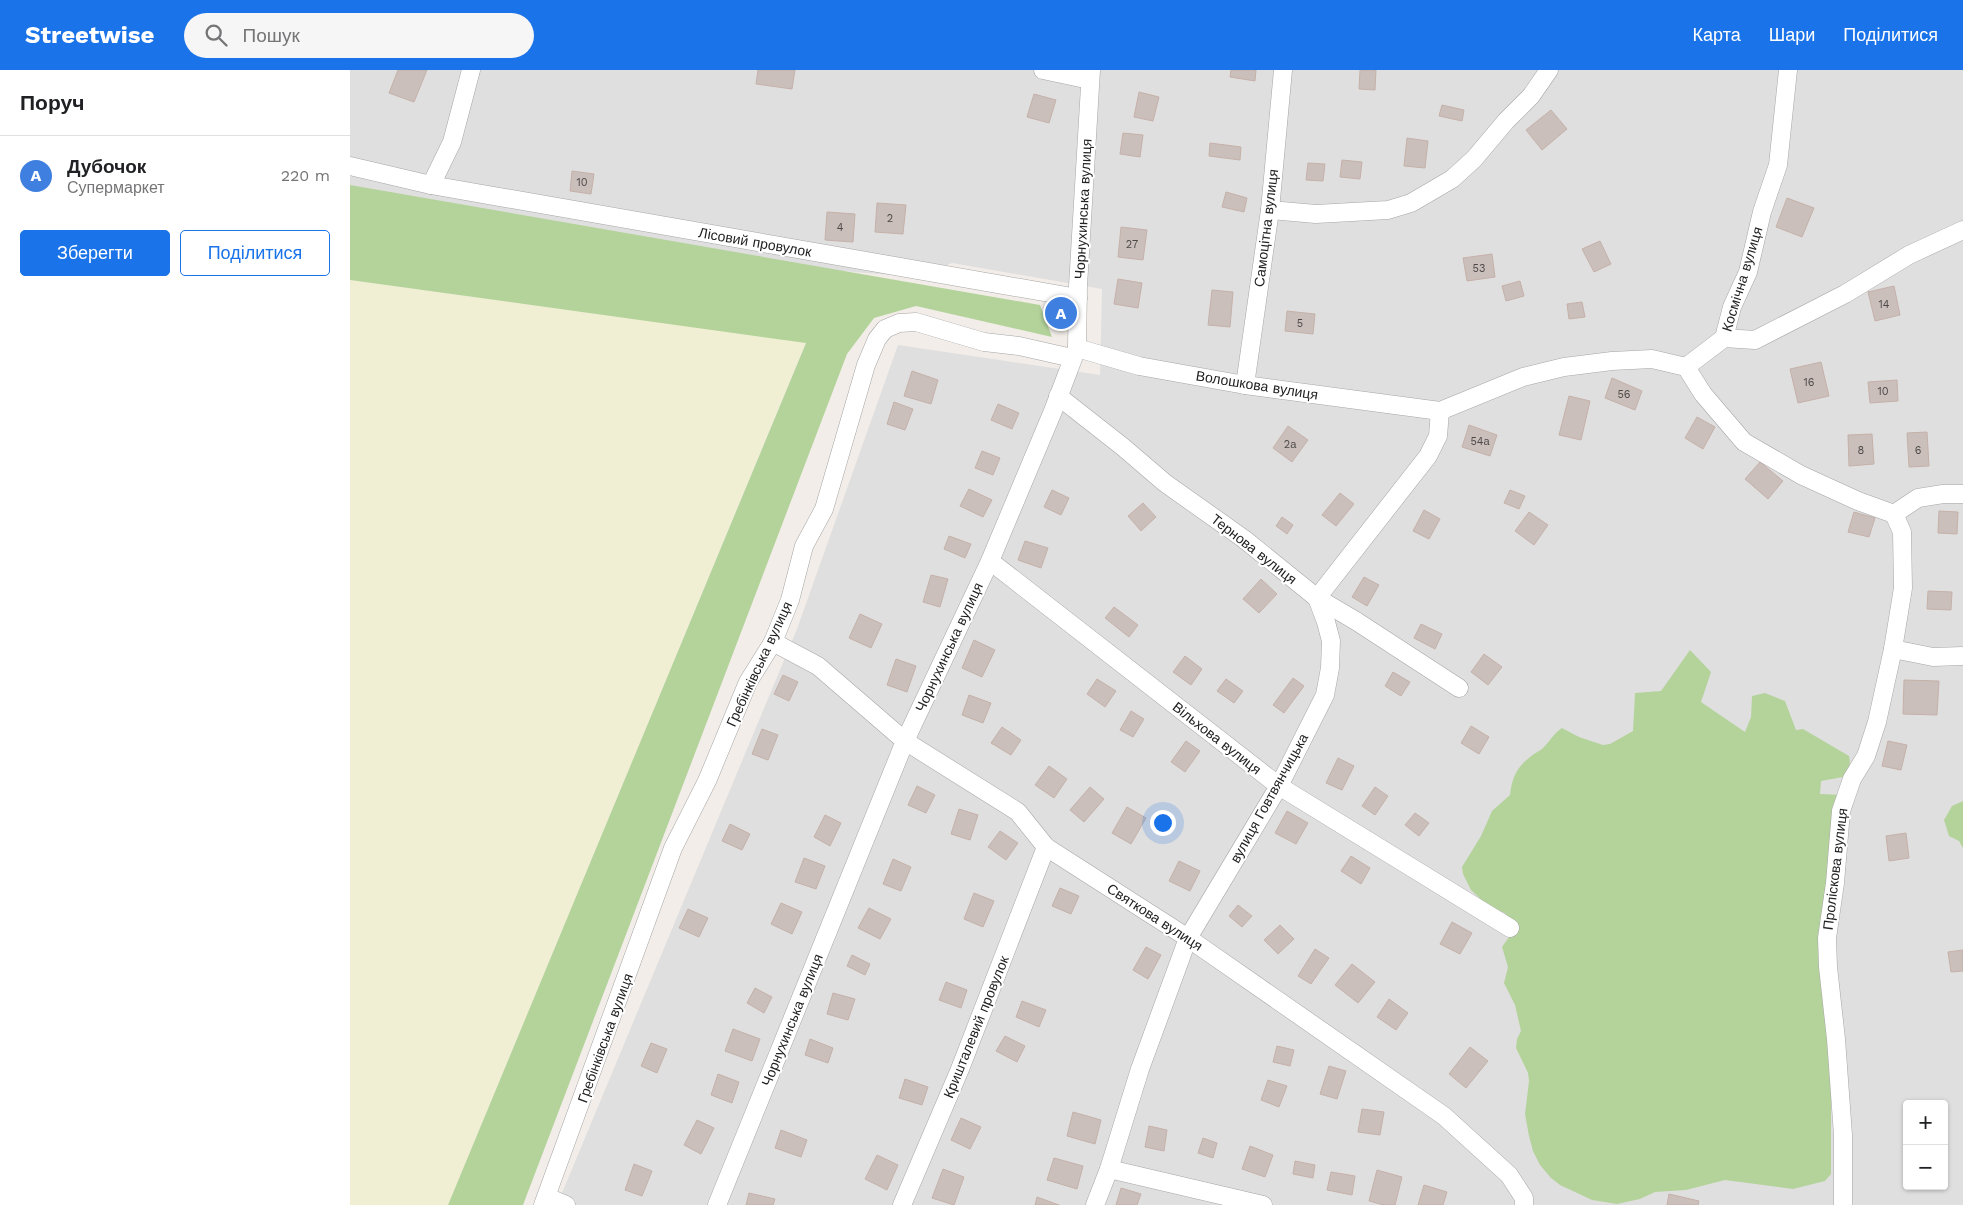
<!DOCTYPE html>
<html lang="uk">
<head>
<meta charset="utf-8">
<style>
  :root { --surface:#fff; --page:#f6f6f6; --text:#202124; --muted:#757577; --line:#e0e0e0; --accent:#1a73e8 }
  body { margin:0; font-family:"Work Sans",sans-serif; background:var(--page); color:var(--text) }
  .controls { position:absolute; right:15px; bottom:15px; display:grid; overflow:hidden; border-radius:5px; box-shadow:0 1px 4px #0004 }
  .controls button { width:45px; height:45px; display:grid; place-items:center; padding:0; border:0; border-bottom:1px solid var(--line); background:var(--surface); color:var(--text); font:25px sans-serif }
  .you { position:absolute; left:812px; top:752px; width:18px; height:18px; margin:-12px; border:4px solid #fff; border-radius:50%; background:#1a73e8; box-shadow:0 0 0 8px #1a73e833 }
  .badge { display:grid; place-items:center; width:32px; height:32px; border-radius:50%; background:var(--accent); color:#fff; font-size:16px; font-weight:700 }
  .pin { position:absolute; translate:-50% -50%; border:2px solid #fff; box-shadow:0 1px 5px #0006 }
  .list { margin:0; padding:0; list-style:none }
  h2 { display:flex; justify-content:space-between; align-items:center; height:65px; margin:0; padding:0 20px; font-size:21px }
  h2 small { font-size:16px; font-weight:400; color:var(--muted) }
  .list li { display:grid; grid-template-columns:32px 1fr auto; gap:15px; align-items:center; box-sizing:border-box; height:80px; padding:0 20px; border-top:1px solid var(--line) }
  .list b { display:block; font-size:19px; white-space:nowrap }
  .list p { margin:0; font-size:16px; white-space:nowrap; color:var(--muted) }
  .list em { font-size:16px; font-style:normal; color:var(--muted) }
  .actions { display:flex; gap:10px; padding:15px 20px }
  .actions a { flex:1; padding:11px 0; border:1px solid var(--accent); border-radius:5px; text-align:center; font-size:18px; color:var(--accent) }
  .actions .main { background:var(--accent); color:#fff }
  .icon { flex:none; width:28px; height:28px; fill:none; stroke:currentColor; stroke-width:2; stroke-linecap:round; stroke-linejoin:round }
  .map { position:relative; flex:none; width:1613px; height:1135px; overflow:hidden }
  header { display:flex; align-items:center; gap:30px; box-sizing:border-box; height:70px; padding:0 25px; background:var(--accent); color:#fff }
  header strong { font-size:24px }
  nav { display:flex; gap:28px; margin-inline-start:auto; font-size:18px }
  .search { width:350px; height:45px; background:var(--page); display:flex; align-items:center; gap:12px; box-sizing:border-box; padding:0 18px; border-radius:28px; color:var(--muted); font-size:19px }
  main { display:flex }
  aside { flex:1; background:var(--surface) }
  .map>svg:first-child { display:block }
</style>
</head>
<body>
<header>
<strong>Streetwise</strong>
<div class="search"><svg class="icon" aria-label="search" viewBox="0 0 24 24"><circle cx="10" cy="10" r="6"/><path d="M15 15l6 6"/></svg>Пошук</div>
<nav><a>Карта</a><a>Шари</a><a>Поділитися</a></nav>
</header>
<main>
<aside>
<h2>Поруч<small></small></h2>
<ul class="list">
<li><span class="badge" style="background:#3f7fe0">A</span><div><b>Дубочок</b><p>Супермаркет</p></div><em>220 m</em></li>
</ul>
<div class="actions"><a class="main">Зберегти</a><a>Поділитися</a></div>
</aside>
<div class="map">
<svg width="1613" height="1135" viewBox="0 0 1613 1135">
  <rect width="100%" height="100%" fill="#f2ede8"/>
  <!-- residential -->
  <path fill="#e0dfdf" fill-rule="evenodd" d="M0,0H1613V1135H207L447,559L548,275L750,305L752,219L602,193L567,207L0,162ZM1557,1034H1594V1116H1557Z"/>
  <!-- farmland -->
  <path fill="#f1efd3" d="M0,210L456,272L98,1135H0Z"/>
  <!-- forest -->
  <g fill="#b4d39b">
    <path d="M0,115L690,235L702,267L566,236L524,248L497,284L173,1135H98L456,273L0,210Z"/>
    <path d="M1340,580L1361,602L1351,632L1395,662L1401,647L1402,626L1415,623L1435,631L1446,660L1453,659L1499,686C1501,695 1499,700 1493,707L1471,711L1470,724L1495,725L1503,736L1487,764L1481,965V1104L1475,1111L1443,1119L1375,1110L1336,1120L1305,1122L1290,1129L1267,1134L1242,1130L1210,1115L1201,1108L1190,1095L1183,1081L1179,1066L1175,1044L1179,1011L1178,1003L1166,978L1167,969L1171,961L1165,935L1154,913L1158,897L1152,877L1159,867L1155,843L1139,837L1121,820L1113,804L1112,797L1131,766L1142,741L1160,725C1162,708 1166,698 1180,687C1184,683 1189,682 1193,678C1200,671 1204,663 1212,658L1229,667L1253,675L1260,674L1283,661L1285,623L1311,621Z"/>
    <path d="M1613,731V778L1609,771L1599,766L1594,750L1602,736Z"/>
  </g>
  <!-- building -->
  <g fill="#cabfbb" stroke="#c5b1a9">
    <path d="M48,0H77L64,32L39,23Z"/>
    <path d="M408,0H445L442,19L406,14Z"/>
    <path d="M881,0H906L905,11L880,7Z"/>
    <path d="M1010,0H1026L1025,20L1009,19Z"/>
    <path d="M789,22L809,27L803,51L784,47Z"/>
    <path d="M684,24L706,30L699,53L677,47Z"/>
    <path d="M1092,35L1114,40L1112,51L1089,46Z"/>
    <path d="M1201,40L1217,59L1192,80L1176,60Z"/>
    <path d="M773,63L793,65L790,87L770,84Z"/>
    <path d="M1057,68L1078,71L1075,98L1054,96Z"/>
    <path d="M860,73L891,77L890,90L859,86Z"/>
    <path d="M992,90L1012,92L1010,109L990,107Z"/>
    <path d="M958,93L975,94L973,111L956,110Z"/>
    <path d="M222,101L244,104L241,124L220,121Z"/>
    <path d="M876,122L897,128L894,142L872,137Z"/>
    <path d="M1437,128L1464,138L1452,167L1426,157Z"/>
    <path d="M527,133L556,135L553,164L525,162Z"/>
    <path d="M477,142L505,144L503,172L475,170Z"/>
    <path d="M771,157L797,160L793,190L768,187Z"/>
    <path d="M1250,171L1261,194L1244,202L1232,179Z"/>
    <path d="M1142,184L1145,207L1117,211L1113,188Z"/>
    <path d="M768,209L792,213L788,238L764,234Z"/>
    <path d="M1170,211L1174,226L1156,231L1152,216Z"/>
    <path d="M1544,216L1550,245L1525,251L1518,222Z"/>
    <path d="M862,220L883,222L880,257L858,255Z"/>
    <path d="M1232,232L1235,247L1219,249L1217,234Z"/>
    <path d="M701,235L723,238L721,251L699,248Z"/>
    <path d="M937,241L965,244L963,264L935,261Z"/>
    <path d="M1471,292L1479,326L1448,333L1440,299Z"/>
    <path d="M562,301L588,310L581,334L554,326Z"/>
    <path d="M1262,308L1292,321L1285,340L1255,328Z"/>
    <path d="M1547,310L1548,331L1520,333L1518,312Z"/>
    <path d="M1219,326L1240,331L1231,370L1209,365Z"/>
    <path d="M544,332L563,339L555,360L537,354Z"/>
    <path d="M648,334L669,343L662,359L641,350Z"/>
    <path d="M1347,347L1365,357L1353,379L1335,368Z"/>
    <path d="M1119,355L1147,365L1140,386L1112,377Z"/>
    <path d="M938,356L958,370L942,392L923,378Z"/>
    <path d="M1577,362L1579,396L1559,397L1557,363Z"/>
    <path d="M1522,364L1524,394L1499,396L1498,365Z"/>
    <path d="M632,381L650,388L643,405L625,398Z"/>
    <path d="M1410,392L1433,411L1418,429L1395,409Z"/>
    <path d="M619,419L642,430L633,447L610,436Z"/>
    <path d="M702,420L719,428L711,445L694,437Z"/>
    <path d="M1160,420L1175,426L1169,439L1154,433Z"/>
    <path d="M990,423L1004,434L986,456L972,445Z"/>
    <path d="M793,433L806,447L791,461L778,446Z"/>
    <path d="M1074,440L1090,449L1079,469L1063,461Z"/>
    <path d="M1589,441L1608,442L1607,464L1588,463Z"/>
    <path d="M1179,442L1198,455L1184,475L1165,461Z"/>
    <path d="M1504,442L1525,448L1519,467L1498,462Z"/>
    <path d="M932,447L943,455L937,464L926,456Z"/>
    <path d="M599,466L621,474L615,488L594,479Z"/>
    <path d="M675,471L698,478L691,498L668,490Z"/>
    <path d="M581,505L598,509L590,537L573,532Z"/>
    <path d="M1014,507L1029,515L1017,536L1002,527Z"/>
    <path d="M911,509L927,524L909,543L893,529Z"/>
    <path d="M1578,521L1602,522L1601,540L1577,539Z"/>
    <path d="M764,537L788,555L779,567L755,548Z"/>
    <path d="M510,544L532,554L521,578L499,568Z"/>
    <path d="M1071,554L1092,564L1085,579L1064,568Z"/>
    <path d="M624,570L645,580L632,607L612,598Z"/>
    <path d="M1134,584L1152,597L1138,615L1121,602Z"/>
    <path d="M835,586L852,599L841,615L823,602Z"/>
    <path d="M546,589L566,596L557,622L537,615Z"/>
    <path d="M1043,602L1060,612L1051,626L1035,616Z"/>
    <path d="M433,605L448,612L439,631L424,624Z"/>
    <path d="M943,608L954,616L934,643L923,635Z"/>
    <path d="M747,609L766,621L755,637L737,624Z"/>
    <path d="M876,609L893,621L884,633L867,621Z"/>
    <path d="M1554,610L1589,611L1587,645L1553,644Z"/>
    <path d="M619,625L641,633L633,653L612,645Z"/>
    <path d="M781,641L794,649L783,667L770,660Z"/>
    <path d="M1121,656L1139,667L1129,684L1111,673Z"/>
    <path d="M652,657L671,670L661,685L641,673Z"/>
    <path d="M412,659L428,665L418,690L402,684Z"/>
    <path d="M836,671L850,681L835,702L821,692Z"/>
    <path d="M1538,671L1557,675L1551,700L1532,696Z"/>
    <path d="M988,688L1004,696L992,720L976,713Z"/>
    <path d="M699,696L717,709L704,728L685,715Z"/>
    <path d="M567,716L585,725L576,743L558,735Z"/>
    <path d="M740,717L754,729L734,752L720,740Z"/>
    <path d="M1025,717L1038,726L1025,745L1012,736Z"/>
    <path d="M777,737L796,748L781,774L762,763Z"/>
    <path d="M609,739L628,745L620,770L601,764Z"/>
    <path d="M937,741L958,753L946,774L925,763Z"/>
    <path d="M1065,743L1079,753L1069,766L1055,755Z"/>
    <path d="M475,745L491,753L480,776L464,767Z"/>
    <path d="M380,754L400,764L392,780L372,771Z"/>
    <path d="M650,761L668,773L656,790L638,777Z"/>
    <path d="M1556,763L1559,788L1539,791L1536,766Z"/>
    <path d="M1001,786L1020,798L1011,814L991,801Z"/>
    <path d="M454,788L475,796L466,819L445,812Z"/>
    <path d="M543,789L561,797L551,821L533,814Z"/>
    <path d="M829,791L850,801L840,821L819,811Z"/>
    <path d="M710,818L729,826L721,844L702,836Z"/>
    <path d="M624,823L644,831L633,857L614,849Z"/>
    <path d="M431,833L452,842L442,864L421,854Z"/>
    <path d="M888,835L902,846L892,857L879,846Z"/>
    <path d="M519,838L541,849L530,869L508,858Z"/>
    <path d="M338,839L358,848L349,867L329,858Z"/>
    <path d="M1102,852L1122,863L1110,884L1090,874Z"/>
    <path d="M930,855L944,869L928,884L914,870Z"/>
    <path d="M796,877L811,885L798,909L783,900Z"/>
    <path d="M965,879L979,888L961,914L948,906Z"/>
    <path d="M1613,880V901L1601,902L1598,882Z"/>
    <path d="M502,885L520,894L515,905L497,896Z"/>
    <path d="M1002,894L1025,912L1008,933L985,915Z"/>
    <path d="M596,912L617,920L611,938L589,930Z"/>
    <path d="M405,918L422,927L414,943L397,933Z"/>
    <path d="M483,923L505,929L498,950L477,944Z"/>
    <path d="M1039,929L1058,943L1046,960L1027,947Z"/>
    <path d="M672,931L696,940L689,957L666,947Z"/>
    <path d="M383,959L410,969L402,991L375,981Z"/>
    <path d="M655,966L675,976L667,992L646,981Z"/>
    <path d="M460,969L483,978L478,993L455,985Z"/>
    <path d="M301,973L317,979L307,1003L291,996Z"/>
    <path d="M927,976L944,980L940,996L923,992Z"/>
    <path d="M1120,977L1138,991L1116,1018L1099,1004Z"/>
    <path d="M979,996L996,1001L987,1029L970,1024Z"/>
    <path d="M368,1004L389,1012L382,1033L361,1025Z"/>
    <path d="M555,1009L578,1017L572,1035L549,1028Z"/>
    <path d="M918,1010L937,1016L929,1037L911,1030Z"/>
    <path d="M1012,1039L1034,1042L1030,1065L1008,1062Z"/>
    <path d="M723,1042L751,1050L745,1074L717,1066Z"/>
    <path d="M611,1048L631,1057L620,1079L601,1070Z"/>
    <path d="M347,1050L364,1058L351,1084L334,1075Z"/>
    <path d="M799,1056L817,1060L814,1081L795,1077Z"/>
    <path d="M431,1060L457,1070L451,1087L425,1078Z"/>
    <path d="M853,1068L867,1073L863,1088L848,1083Z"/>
    <path d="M900,1076L923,1085L915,1107L892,1099Z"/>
    <path d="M527,1085L548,1095L537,1120L515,1109Z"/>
    <path d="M704,1088L733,1096L727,1119L697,1110Z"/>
    <path d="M945,1091L965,1095L963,1108L943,1104Z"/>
    <path d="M284,1094L302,1101L292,1126L275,1120Z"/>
    <path d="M593,1099L614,1107L604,1135L582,1128Z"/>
    <path d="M1027,1100L1052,1107L1045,1135H1034L1019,1131Z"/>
    <path d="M981,1102L1005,1106L1002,1125L977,1120Z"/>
    <path d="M1074,1115L1097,1122L1093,1135H1068Z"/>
    <path d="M771,1118L791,1124L787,1135H766Z"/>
    <path d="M399,1123L425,1129L423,1135H396Z"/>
    <path d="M1319,1124L1349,1131L1348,1135H1317Z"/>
    <path d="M687,1127L709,1135H685Z"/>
  </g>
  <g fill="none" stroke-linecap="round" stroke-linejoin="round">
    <!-- minor casing -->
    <g stroke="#a6a6a6" stroke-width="19">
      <g id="minor">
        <path d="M693,0L740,10"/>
        <path d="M0,96L81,115L728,228"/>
        <path d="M81,115L102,72L121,0"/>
        <path d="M920,140L966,144L1038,140L1061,133L1102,109L1124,89L1156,51L1181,26L1199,0"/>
        <path d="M1374,268L1405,270L1495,224L1559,185L1613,160"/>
        <path d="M727,278L789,296L895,315L1090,341L1173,307L1214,297L1262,291L1302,289L1336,297L1374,268L1382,237L1398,202L1412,142L1428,95L1438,0"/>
        <path d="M1336,297L1353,324L1394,372L1451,405L1508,431L1544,444L1568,428L1593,424H1613"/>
        <path d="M895,315L920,140L933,0"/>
        <path d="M708,326L773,377L815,413L894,469L967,528L1006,551L1109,618"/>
        <path d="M640,491L929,716L1160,858"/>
        <path d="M423,572L468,596L555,671L668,742L696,777L838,868L1094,1046L1159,1105L1174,1128V1135"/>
        <path d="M1543,579L1583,587L1613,586"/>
        <path d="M759,1099L913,1135"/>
        <path d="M197,1127L216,1135"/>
        <path d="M193,1135L323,778L357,711L398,612L423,572L440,530L454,476L474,439L516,295L527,269L535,259L549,253L566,252L634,272L669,276L722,288"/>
        <path d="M367,1135L555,671L640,491L703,341L727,278L728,216L741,0"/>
        <path d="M552,1135L610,999L696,777"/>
        <path d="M745,1135L759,1099L790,999L838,868L929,716L975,625L980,598L981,571L976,552L967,528L1078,386L1088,366L1090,341"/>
        <path d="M1493,1135V1065L1486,969L1478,897L1477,868L1485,813L1491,741L1502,709L1516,686L1527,652L1543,579L1553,518L1552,462L1544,444"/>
      </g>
    </g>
    <!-- minor -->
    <use href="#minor" stroke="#fff" stroke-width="18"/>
  </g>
  <g text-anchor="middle" stroke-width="4" stroke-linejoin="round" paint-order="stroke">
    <!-- number labels -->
    <g font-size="11" fill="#4c4948">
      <text x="232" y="116">10</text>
      <text x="540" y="152">2</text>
      <text x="490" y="161">4</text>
      <text x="782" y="178">27</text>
      <text x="1129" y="202">53</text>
      <text x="1534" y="238">14</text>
      <text x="950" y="257">5</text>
      <text x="1459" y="316">16</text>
      <text x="1533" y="325">10</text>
      <text x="1274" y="328">56</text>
      <text x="1130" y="375">54а</text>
      <text x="940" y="378">2а</text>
      <text x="1511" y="384">8</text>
      <text x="1568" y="384">6</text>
    </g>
    <!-- street labels -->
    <g font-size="14" fill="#222" stroke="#fff">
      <text transform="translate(733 139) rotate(-87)" y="5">Чорнухинська вулиця</text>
      <text transform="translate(916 158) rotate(-83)" y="5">Самоцітна вулиця</text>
      <text transform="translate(405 172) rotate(10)" y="5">Лісовий провулок</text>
      <text transform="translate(1392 209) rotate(-73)" y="5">Космічна вулиця</text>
      <text transform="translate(907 315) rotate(9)" y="5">Волошкова вулиця</text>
      <text transform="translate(904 479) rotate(38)" y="5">Тернова вулиця</text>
      <text transform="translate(599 577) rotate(-65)" y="5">Чорнухинська вулиця</text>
      <text transform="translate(409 594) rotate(-65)" y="5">Гребінківська вулиця</text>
      <text transform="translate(867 668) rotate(38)" y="5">Вільхова вулиця</text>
      <text transform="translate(919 728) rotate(-61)" y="5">вулиця Говтвянчицька</text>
      <text transform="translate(1485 799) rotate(-83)" y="5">Проліскова вулиця</text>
      <text transform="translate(805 847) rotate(33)" y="5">Святкова вулиця</text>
      <text transform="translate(442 950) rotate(-68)" y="5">Чорнухинська вулиця</text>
      <text transform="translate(626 957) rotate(-68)" y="5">Кришталевий провулок</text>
      <text transform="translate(255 968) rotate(-70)" y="5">Гребінківська вулиця</text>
    </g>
  </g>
</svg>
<div class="controls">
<button>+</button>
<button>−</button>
</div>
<div class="you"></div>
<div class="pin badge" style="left:711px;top:243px;background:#3f7fe0">A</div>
</div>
</main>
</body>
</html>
